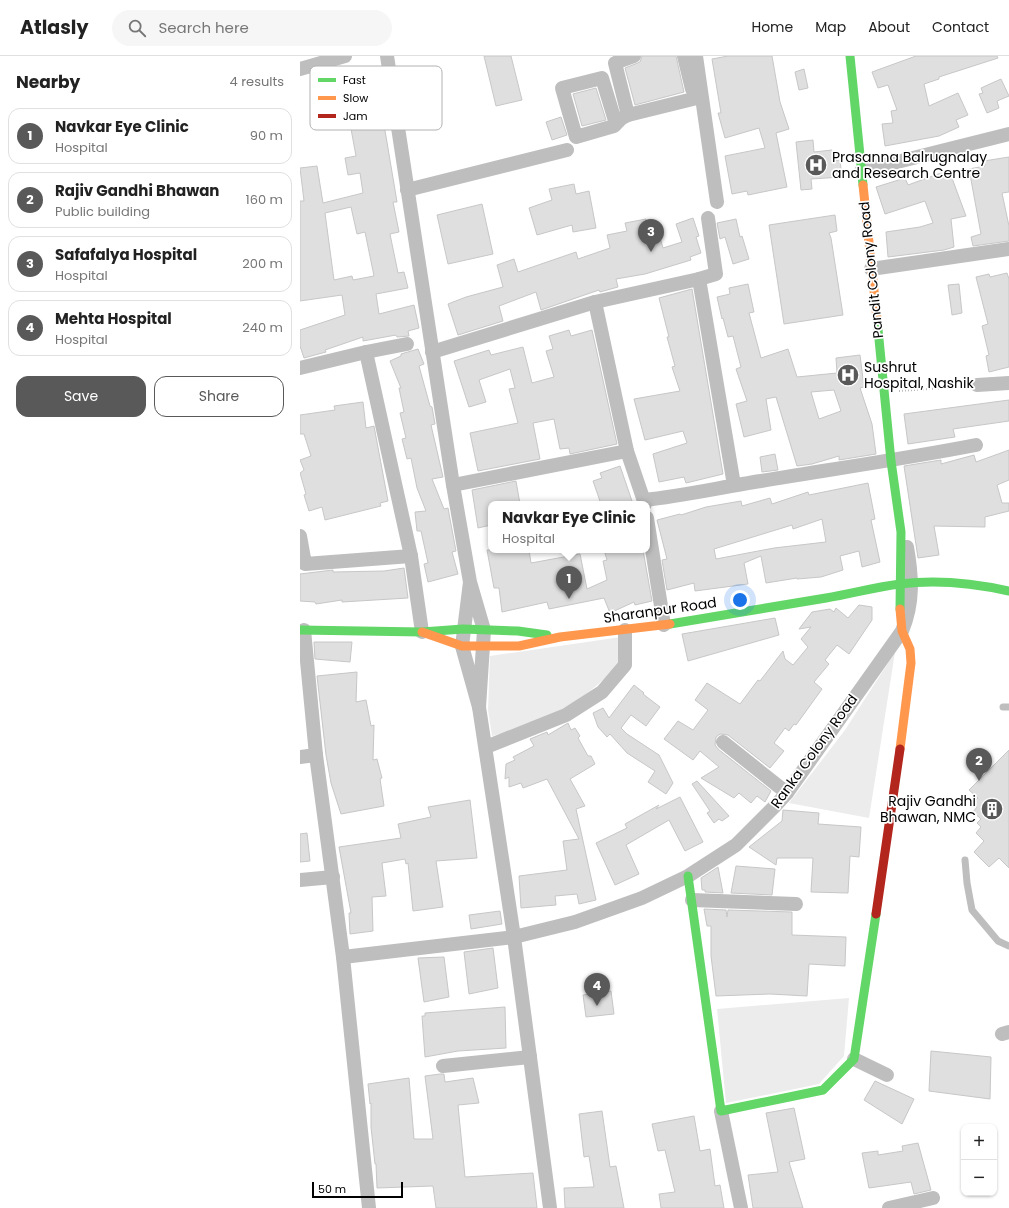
<!DOCTYPE html>
<html lang="en">
<head>
<meta charset="utf-8">
<style>
  :root { --surface:#fff; --page:#f6f6f6; --text:#222; --muted:#767676; --line:#e0e0e0; --accent:#595959 }
  body { margin:0; font-family:Poppins,sans-serif; background:var(--page); color:var(--text) }
  .controls { position:absolute; right:12px; bottom:12px; display:grid; overflow:hidden; border-radius:8px; box-shadow:0 1px 3px #0004 }
  .controls button { width:36px; height:36px; display:grid; place-items:center; padding:0; border:0; border-bottom:1px solid var(--line); background:var(--surface); color:var(--text); font:20px sans-serif }
  .scale { position:absolute; left:12px; bottom:10px; width:91px; box-sizing:border-box; padding-left:4px; border:2px solid #000; border-top:0; font-size:11px; line-height:14px; white-space:nowrap; color:#000; -webkit-text-stroke:3px #fff; paint-order:stroke }
  .you { position:absolute; left:440px; top:544px; width:14px; height:14px; margin:-10px; border:3px solid #fff; border-radius:50%; background:#1a73e8; box-shadow:0 0 0 6px #1a73e833 }
  .badge { display:grid; place-items:center; width:26px; height:26px; border-radius:50%; background:var(--accent); color:#fff; font-size:13px; font-weight:700 }
  .pin { position:absolute; translate:-50% -33px; filter:drop-shadow(0 1px 2px #0008) }
  .pin::after { content:''; position:absolute; top:21px; width:14px; height:12px; background:inherit; clip-path:polygon(0 0,100% 0,50% 100%) }
  .popup { position:absolute; left:188px; top:445px; width:162px; height:52px; box-sizing:border-box; display:grid; place-content:center; border-radius:8px; background:var(--surface); filter:drop-shadow(0 1px 3px #0005); font-size:13px; white-space:nowrap; color:var(--muted) }
  .popup b { font-size:15px; color:var(--text) }
  .popup::after { content:''; position:absolute; left:50%; top:100%; margin-left:-8px; border:8px solid transparent; border-top-color:var(--surface) }
  .list { margin:0; padding:0; list-style:none }
  h2 { display:flex; justify-content:space-between; align-items:center; height:52px; margin:0; padding:0 16px; font-size:17px }
  h2 small { font-size:13px; font-weight:400; color:var(--muted) }
  .list li { display:grid; grid-template-columns:26px 1fr auto; gap:12px; align-items:center; box-sizing:border-box; height:56px; margin:0 8px 8px; padding:0 8px; border:1px solid var(--line); border-radius:12px }
  .list b { display:block; font-size:15px; white-space:nowrap }
  .list p { margin:0; font-size:13px; white-space:nowrap; color:var(--muted) }
  .list em { font-size:13px; font-style:normal; color:var(--muted) }
  .actions { display:flex; gap:8px; padding:12px 16px }
  .actions a { flex:1; padding:9px 0; border:1px solid var(--accent); border-radius:12px; text-align:center; font-size:14px; color:var(--accent) }
  .actions .main { background:var(--accent); color:#fff }
  .icon { flex:none; width:22px; height:22px; fill:none; stroke:currentColor; stroke-width:2; stroke-linecap:round; stroke-linejoin:round }
  .map { position:relative; flex:none; width:709px; height:1152px; overflow:hidden }
  header { display:flex; align-items:center; gap:24px; box-sizing:border-box; height:56px; padding:0 20px; background:var(--surface); border-bottom:1px solid var(--line) }
  header strong { font-size:19px }
  nav { display:flex; gap:22px; margin-inline-start:auto; font-size:14px }
  .search { width:280px; height:36px; background:var(--page); display:flex; align-items:center; gap:10px; box-sizing:border-box; padding:0 14px; border-radius:22px; color:var(--muted); font-size:15px }
  main { display:flex }
  aside { flex:1; background:var(--surface) }
  .map>svg:first-child { display:block }
</style>
</head>
<body>
<header>
<strong>Atlasly</strong>
<div class="search"><svg class="icon" aria-label="search" viewBox="0 0 24 24"><circle cx="10" cy="10" r="6"/><path d="M15 15l6 6"/></svg>Search here</div>
<nav><a>Home</a><a>Map</a><a>About</a><a>Contact</a></nav>
</header>
<main>
<aside>
<h2>Nearby<small>4 results</small></h2>
<ul class="list">
<li><span class="badge">1</span><div><b>Navkar Eye Clinic</b><p>Hospital</p></div><em>90 m</em></li>
<li><span class="badge">2</span><div><b>Rajiv Gandhi Bhawan</b><p>Public building</p></div><em>160 m</em></li>
<li><span class="badge">3</span><div><b>Safafalya Hospital</b><p>Hospital</p></div><em>200 m</em></li>
<li><span class="badge">4</span><div><b>Mehta Hospital</b><p>Hospital</p></div><em>240 m</em></li>
</ul>
<div class="actions"><a class="main">Save</a><a>Share</a></div>
</aside>
<div class="map">
<svg width="709" height="1152" viewBox="0 0 709 1152">
  <rect width="100%" height="100%" fill="#fff"/>
  <!-- green -->
  <g fill="#ececec">
    <path d="M321,581V606C288,644 241,668 192,680L188,654L190,600Z"/>
    <path d="M595,596L569,762L489,747L545,674Z"/>
    <path d="M549,942L544,1000L519,1028L426,1047L417,953Z"/>
  </g>
  <!-- building -->
  <g fill="#dfdfdf" stroke="#c7c7c7" fill-rule="evenodd">
    <path d="M184,0H211L222,44L196,50Z"/>
    <path d="M342,0H376L384,36L335,49L325,12L340,6Z"/>
    <path d="M428,0H472L480,46L489,73L476,77L487,131L448,139L447,135L432,138L425,100L465,92L459,72L425,82L418,57H421L412,3Z"/>
    <path d="M616,0H697L698,2L639,21V23L624,28L629,50L658,37L668,59L656,64L659,71L639,80L585,90L582,68L593,67L591,55L597,54L588,29L578,32L572,16Z"/>
    <path d="M504,13L508,32L499,34L495,16Z"/>
    <path d="M701,23L709,40L697,45L699,52L687,57L679,38L683,37L681,32Z"/>
    <path d="M296,32L306,64L282,70L273,38Z"/>
    <path d="M79,39L93,122L97,146H93L99,176L90,178L98,217L104,216L108,232L76,238L79,258L114,249L119,272L108,275L109,280L97,281L96,279L63,285V281L25,294L26,296L4,302L0,290V274L45,259L42,239L0,245V145H4L0,112L17,110L23,147L63,137L60,117L48,119L45,102L56,100L49,62L41,64L38,46ZM51,151L57,178L65,176L74,220L53,224L52,220L34,224L25,157Z"/>
    <path d="M261,61L267,79L252,84L246,66Z"/>
    <path d="M513,84L514,96L532,94L533,105L540,104L542,121L511,123L512,133L501,134L496,86Z"/>
    <path d="M709,101V136L702,137L709,170V185L673,190L671,181L681,178L669,113L685,110L684,105Z"/>
    <path d="M649,114L666,160L651,163L654,191L644,194L588,201L586,176L620,171L633,167L625,145L585,158L576,131L605,122L608,129Z"/>
    <path d="M274,128L276,138L289,135L296,172L273,176L272,169L237,179L229,152L252,144L249,133Z"/>
    <path d="M182,148L193,198L148,208L137,159Z"/>
    <path d="M535,159L537,175L529,177L531,182L543,259L484,268L469,169Z"/>
    <path d="M393,162L399,180L396,181L401,197L390,201L391,204L345,218L316,223L318,231L300,236L299,234L241,254L236,236L199,250L203,265L158,279L148,248L166,241L203,231L197,209L214,203L218,216L276,196L278,203L310,192L307,179L327,175L325,167L346,163L349,181L359,178L363,192L382,186L376,168Z"/>
    <path d="M436,163L440,181L442,180L449,203L433,208L425,181L420,183L417,167Z"/>
    <path d="M707,217L709,223V311L689,316L686,300L689,299L682,270L688,268L676,221L689,218L690,221Z"/>
    <path d="M448,228L454,256L449,257L461,302L488,293L497,321L537,317L536,302L560,299L564,331L560,332L572,368L576,398L539,404V400L512,408L497,410L476,341L466,343L471,374L444,381L436,348L447,345L436,313L441,311L433,280L428,281L423,262L422,263L417,241L430,238L429,232ZM534,334L541,355L519,363L511,336Z"/>
    <path d="M659,228L662,257L652,259L648,229Z"/>
    <path d="M392,233L423,418L386,427L384,421L359,426L353,398L387,387L383,375L345,384L334,343L380,335L372,311L375,310L367,281H369L359,242Z"/>
    <path d="M269,274L271,280L292,274L317,388L270,398L269,392L260,393L254,363L233,367L240,403L178,415L170,377L218,367L209,333L215,332L210,313L179,324L186,346L169,351L154,305L189,294L191,299L223,291L232,327L254,321L246,295L253,293L249,280Z"/>
    <path d="M118,293L124,308L119,310L130,350L132,351L135,368L131,369L143,421L132,423L144,453L148,452L156,495L152,496L158,518L128,526L124,508L128,507L121,475H117L115,456L126,455L117,432L111,402L107,403L102,383L106,382L100,357L104,356L99,332H101L90,305L101,300V298Z"/>
    <path d="M709,344V365L653,373L655,381L608,388L604,358Z"/>
    <path d="M63,346L66,372L74,370L88,445L80,447L81,450L25,464L22,451L9,455L4,439L6,438L0,417L4,414L0,404L11,400L4,378H0V359L35,354L34,350Z"/>
    <path d="M709,394V424L697,429L702,447H709V455L685,461V471L634,470L639,499L618,502L604,410L641,404V408L674,399L676,406Z"/>
    <path d="M475,398L478,414L462,416L460,401Z"/>
    <path d="M320,410L333,448H301L293,425L302,422L300,417Z"/>
    <path d="M216,425L220,448H191V469L178,472L172,434Z"/>
    <path d="M568,427L575,463L571,464L580,506L562,511L559,495L540,500L543,514L521,521L497,523V522L466,527L461,500L444,507L448,528L395,535L394,527L367,534L362,504L367,503L357,464L380,458L381,459L406,451L441,445L442,450L470,442L472,448L508,436L509,439ZM522,463L526,486L474,492L416,503L414,493L492,469L493,473Z"/>
    <path d="M187,494H229L231,507L280,498L287,533L307,524L303,505L307,504L304,494H343L352,545L335,549L334,546L310,557L304,542L249,553L247,546L202,556L199,532H194Z"/>
    <path d="M104,512L108,542L42,546V544L16,548L15,546L0,545V518L33,514V516L84,515Z"/>
    <path d="M559,549L572,551V564L549,598L537,589L525,604L529,608L514,626L522,633L496,669L494,668L489,675L485,672L474,687L484,695L470,712L428,679L420,678L416,681L415,689L418,693L471,735L465,746L457,740L451,747L439,737L434,742L401,722L419,711L400,695L393,704L364,683L378,665L393,674L408,654L395,644L407,627L440,648L458,624L460,625L483,595L485,603L493,609L508,591L501,583L511,571L499,573L512,556L530,553L534,556L536,552L548,562Z"/>
    <path d="M475,562L479,579L388,605L382,578Z"/>
    <path d="M14,586H52L50,606L15,603Z"/>
    <path d="M57,616L56,646L66,644L71,670L74,669L73,704L77,703L82,722L80,723L84,750L41,758L31,727L26,699L17,620Z"/>
    <path d="M334,629L344,637L343,638L360,651L346,670L331,659L321,672L327,678L359,699L373,727L366,738L348,726L355,715L327,697L310,678L307,681L298,671L293,657L303,652L309,662Z"/>
    <path d="M268,667L271,674L275,672L280,680L278,682L288,700H291L295,708L270,723L285,750L276,753L296,844L279,848L277,838L255,840L256,849L221,852L219,820L267,814L263,785L279,783L247,723L223,732L221,727L209,731V721L205,723L206,708L215,704L213,701L234,690L230,683L247,676L248,679Z"/>
    <path d="M709,694V812L699,802L689,811L674,796L684,785L676,777L681,771L677,767L681,763L673,756L677,751L673,747L678,742L669,734Z"/>
    <path d="M397,725L429,760L422,765L419,763L414,767L407,757L410,755L392,728Z"/>
    <path d="M380,741L403,786L385,795L369,764L326,789L339,818L315,829L296,787L327,772L325,768L359,749L356,753Z"/>
    <path d="M170,744L177,802L136,805L143,851L113,855L108,807L106,808L105,803L82,807L86,840L72,841L73,875L50,878L49,857H51L39,791L101,782L98,768L131,761L128,751Z"/>
    <path d="M483,754L519,757L518,768L561,771L559,801L550,800L548,837L511,836L513,802H477L476,809L449,791L482,765Z"/>
    <path d="M7,777L10,805L0,806V778Z"/>
    <path d="M436,810L475,813L472,839L431,837Z"/>
    <path d="M418,811L423,837L405,836V834H402L401,822Z"/>
    <path d="M404,853L426,854L427,861L428,854L492,856V879L546,881L545,910L509,908L507,940L470,938L416,940L411,900V870H407Z"/>
    <path d="M200,855L202,868L171,873L169,859Z"/>
    <path d="M193,892L198,932L169,938L164,896Z"/>
    <path d="M144,901L149,941L124,946L118,902Z"/>
    <path d="M311,935L314,958L286,961L283,939Z"/>
    <path d="M205,951L206,992L158,995L125,1001L122,960H125V957Z"/>
    <path d="M631,995L691,1001L690,1043L629,1035Z"/>
    <path d="M140,1018H144L145,1026L173,1022L179,1047L158,1049L165,1121L233,1117L237,1152H136L133,1130L77,1132L76,1108H75L71,1071V1047L70,1048L68,1028L109,1022L114,1083H133L125,1020Z"/>
    <path d="M575,1025L614,1043L602,1068L564,1044Z"/>
    <path d="M494,1052L505,1103L489,1106L503,1152H453L448,1119L478,1116L466,1057Z"/>
    <path d="M302,1055L310,1111L316,1110L324,1152H265L264,1132L294,1131L289,1100L284,1101L279,1058Z"/>
    <path d="M394,1060L400,1095L410,1093L415,1130L420,1129L424,1152H361L359,1138L375,1136L365,1094L358,1095L352,1068Z"/>
    <path d="M618,1087L631,1134L614,1138L611,1126L569,1132L562,1097L578,1095V1099L603,1095L602,1090Z"/>
  </g>
  <g fill="none" stroke-linecap="round" stroke-linejoin="round">
    <!-- path -->
    <path stroke="#b9b9b9" stroke-width="2" stroke-dasharray="1 2" stroke-linecap="butt" d="M599,335L659,331"/>
    <!-- lane -->
    <g stroke="#bebebe" stroke-width="7">
      <path d="M703,651H709"/>
      <path d="M665,804L667,827L672,854L698,885L709,890"/>
    </g>
    <!-- street -->
    <g stroke="#bebebe" stroke-width="14">
      <path d="M87,0L153,429L170,526L184,574L179,651L162,590L170,526"/>
      <path d="M384,0L392,33"/>
      <path d="M396,0L417,146"/>
      <path d="M0,13L45,0"/>
      <path d="M328,59L315,7L334,0"/>
      <path d="M316,68L302,22L262,32L276,81L314,70C319,65 320,62 328,59L401,41"/>
      <path d="M561,115L709,78"/>
      <path d="M107,134L267,94"/>
      <path d="M571,213L709,193"/>
      <path d="M399,223L416,218L408,162"/>
      <path d="M66,296L107,288"/>
      <path d="M132,296L295,246"/>
      <path d="M0,312L66,296L111,500L5,508L0,480"/>
      <path d="M677,329L709,327"/>
      <path d="M153,429L327,395"/>
      <path d="M344,444C383,440 422,431 461,425C532,413 604,403 676,389"/>
      <path d="M345,448L327,395L295,246L399,223L434,429"/>
      <path d="M347,462L364,569"/>
      <path d="M111,500L122,576"/>
      <path d="M4,574L16,699L43,901L69,1152"/>
      <path d="M179,651L214,881L250,1152"/>
      <path d="M423,686L487,737"/>
      <path d="M186,691L266,659L302,636L325,609V574"/>
      <path d="M0,701L16,699"/>
      <path d="M0,824L33,821"/>
      <path d="M392,844L496,848"/>
      <path d="M43,901L214,881L275,866L342,842L388,820L436,789L476,749L487,737L602,575C614,547 612,520 607,491"/>
      <path d="M702,978L709,976"/>
      <path d="M554,1003L587,1019"/>
      <path d="M143,1010L230,1001"/>
      <path d="M421,1055L441,1152"/>
      <path d="M589,1152L633,1142"/>
    </g>
    <!-- fast -->
    <g stroke="#63d668" stroke-width="9">
      <path d="M550,0L563,129"/>
      <path d="M577,263L591,405L601,476L600,553"/>
      <path d="M370,568C422,559 474,551 526,542C551,538 575,531 600,528C638,523 673,527 709,535"/>
      <path d="M0,574L122,576L163,573L218,575L247,579"/>
      <path d="M388,820L421,1055L523,1034L554,1003L576,858"/>
    </g>
    <!-- slow -->
    <g stroke="#ff974d" stroke-width="9">
      <path d="M563,129L577,263"/>
      <path d="M122,576L162,590H219L260,581L370,568"/>
      <path d="M600,693L611,607L610,593L602,575L600,553"/>
    </g>
    <!-- jam -->
    <path stroke="#b3261e" stroke-width="9" d="M576,858L600,693"/>
  </g>
  <!-- icons -->
  <defs>
    <g id="hospital-disc" transform="scale(1.15)"><circle r="9.5" fill="#595959" stroke="#fff"/><path d="M-5-5h3v3.5h4V-5h3V5h-3V1.5h-4V5h-3Z" fill="#fff"/></g>
    <g id="building-disc" transform="scale(1.15)"><circle r="9.5" fill="#595959" stroke="#fff"/><path d="M-4-6H4V6H1V3H-1V6H-4ZM-2.5-4.3h1.7v1.8h-1.7ZM.8-4.3h1.7v1.8H.8ZM-2.5-1h1.7V.8h-1.7ZM.8-1h1.7V.8H.8Z" fill="#fff"/></g>
  </defs>
  <g fill-rule="evenodd">
    <use href="#hospital-disc" x="516" y="109"/>
    <use href="#hospital-disc" x="548" y="319"/>
    <use href="#building-disc" x="692" y="753"/>
  </g>
  <g text-anchor="middle" stroke-width="3.5" stroke-linejoin="round" paint-order="stroke">
    <!-- poi labels -->
    <g font-size="14" fill="#000" stroke="#fff" text-anchor="start">
      <text x="532" y="106">Prasanna Balrugnalay<tspan x="532" dy="16">and Research Centre</tspan></text>
      <text x="564" y="316">Sushrut<tspan x="564" dy="16">Hospital, Nashik</tspan></text>
      <text x="676" y="750" text-anchor="end">Rajiv Gandhi<tspan x="676" dy="16">Bhawan, NMC</tspan></text>
    </g>
    <!-- street labels -->
    <g font-size="14" fill="#000" stroke="#fff">
      <text transform="translate(571 214) rotate(-96)" y="5">Pandit Colony Road</text>
      <text transform="translate(360 554) rotate(-8)" y="5">Sharanpur Road</text>
      <text transform="translate(514 695) rotate(-54)" y="5">Ranka Colony Road</text>
    </g>
  </g>
  <!-- legend -->
  <rect x="10" y="10" width="132" height="64" rx="6" fill="#fff" stroke="#b2b2b2" stroke-width="1"/>
  <rect x="18" y="22" width="18" height="4" fill="#63d668"/>
  <rect x="18" y="40" width="18" height="4" fill="#ff974d"/>
  <rect x="18" y="58" width="18" height="4" fill="#b3261e"/>
  <g font-size="11" fill="#000">
    <text x="43" y="28">Fast</text>
    <text x="43" y="46">Slow</text>
    <text x="43" y="64">Jam</text>
  </g>
</svg>
<div class="controls">
<button>+</button>
<button>−</button>
</div>
<div class="scale">50 m</div>
<div class="you"></div>
<div class="pin badge" style="left:269px;top:543px">1</div>
<div class="popup"><b>Navkar Eye Clinic</b>Hospital</div>
<div class="pin badge" style="left:679px;top:725px">2</div>
<div class="pin badge" style="left:351px;top:196px">3</div>
<div class="pin badge" style="left:297px;top:950px">4</div>
</div>
</main>
</body>
</html>
